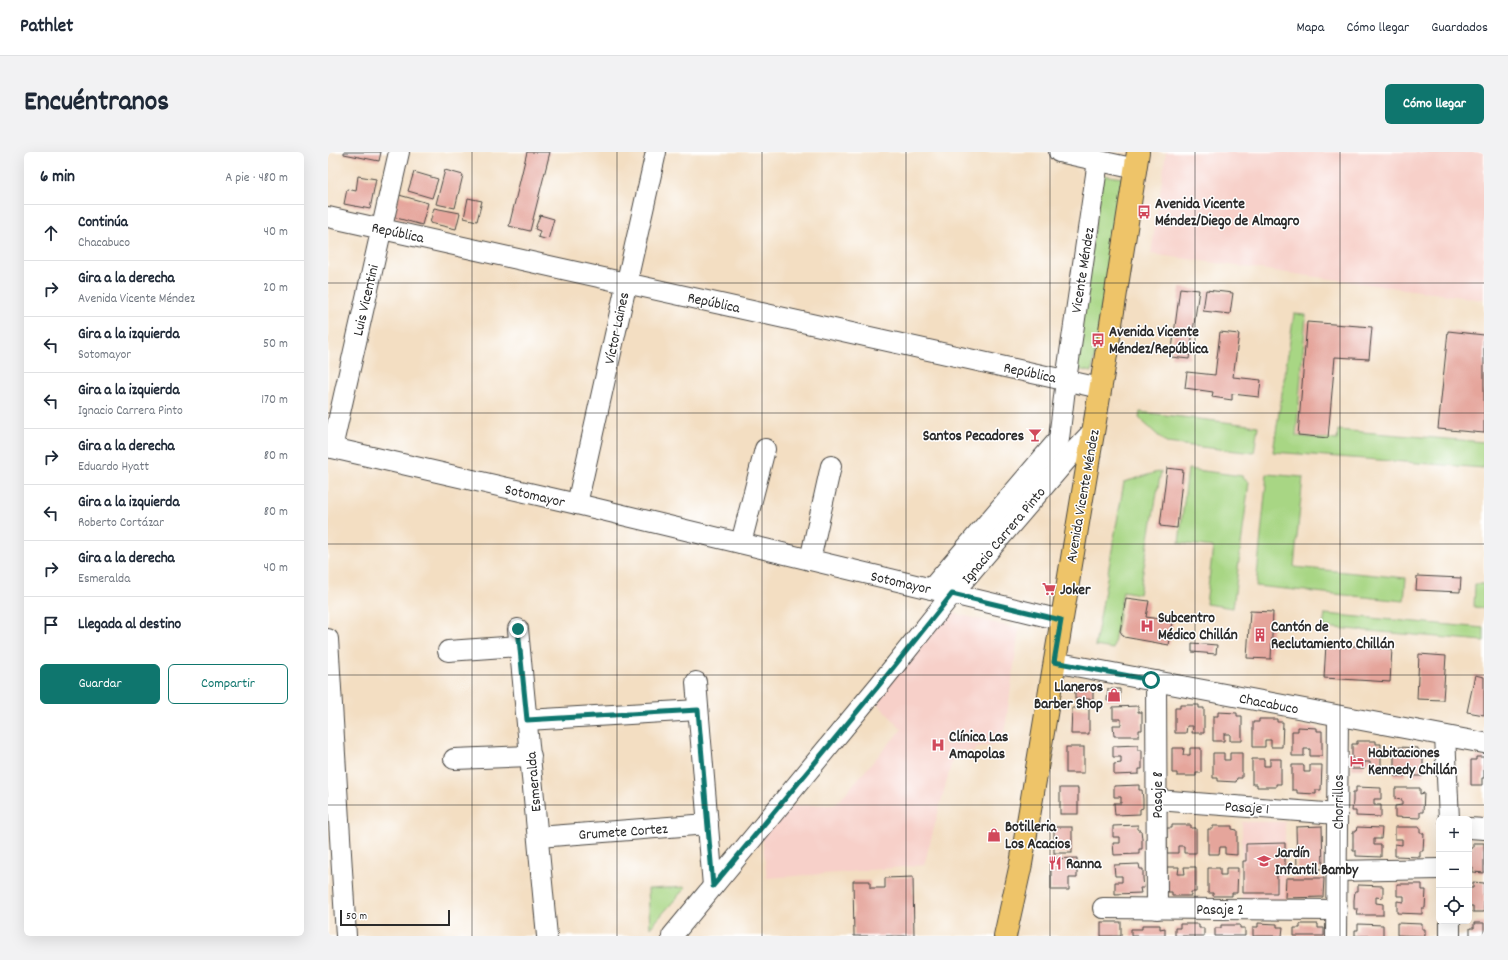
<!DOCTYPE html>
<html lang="es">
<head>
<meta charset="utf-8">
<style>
  :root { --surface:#fff; --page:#f2f2f3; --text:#1f2937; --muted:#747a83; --line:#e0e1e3; --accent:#0f766e }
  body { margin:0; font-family:Dekko,sans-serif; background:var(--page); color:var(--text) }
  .controls { position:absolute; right:12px; bottom:12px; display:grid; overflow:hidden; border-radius:6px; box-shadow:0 4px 16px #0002 }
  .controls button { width:36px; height:36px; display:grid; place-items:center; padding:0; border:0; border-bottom:1px solid var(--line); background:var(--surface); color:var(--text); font:20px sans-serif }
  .scale { position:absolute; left:12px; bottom:10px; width:110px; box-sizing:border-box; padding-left:4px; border:2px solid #2b2b2b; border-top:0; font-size:11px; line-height:14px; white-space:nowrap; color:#2b2b2b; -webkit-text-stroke:3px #fff; paint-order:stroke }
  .stop { position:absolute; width:12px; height:12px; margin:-9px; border:3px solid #0f766e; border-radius:50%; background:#fff }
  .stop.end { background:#0f766e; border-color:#fff; box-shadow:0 1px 4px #0008 }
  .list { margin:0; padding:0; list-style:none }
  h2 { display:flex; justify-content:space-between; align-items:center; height:52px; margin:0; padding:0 16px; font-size:17px }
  h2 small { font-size:13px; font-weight:400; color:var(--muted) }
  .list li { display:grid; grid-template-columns:26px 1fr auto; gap:12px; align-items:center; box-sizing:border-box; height:56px; padding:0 16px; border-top:1px solid var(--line) }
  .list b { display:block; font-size:15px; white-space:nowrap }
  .list p { margin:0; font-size:13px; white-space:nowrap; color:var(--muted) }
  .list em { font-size:13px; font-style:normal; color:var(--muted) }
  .actions { display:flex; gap:8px; padding:12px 16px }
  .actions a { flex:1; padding:9px 0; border:1px solid var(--accent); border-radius:6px; text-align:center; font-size:14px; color:var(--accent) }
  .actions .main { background:var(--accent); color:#fff }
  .icon { flex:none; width:22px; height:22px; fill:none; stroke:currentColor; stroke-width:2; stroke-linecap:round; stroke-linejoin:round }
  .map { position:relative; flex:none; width:1156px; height:784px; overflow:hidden; border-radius:6px }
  header { display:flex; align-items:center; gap:24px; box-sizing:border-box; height:56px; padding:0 20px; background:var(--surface); border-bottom:1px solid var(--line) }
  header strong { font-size:19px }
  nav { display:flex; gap:22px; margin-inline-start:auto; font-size:14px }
  .intro { display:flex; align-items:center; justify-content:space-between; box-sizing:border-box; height:96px; padding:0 24px }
  h1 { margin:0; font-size:28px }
  .button { padding:10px 18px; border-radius:6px; background:var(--accent); color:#fff; font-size:14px; font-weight:700 }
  main { display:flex; gap:24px; padding:0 24px }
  aside { flex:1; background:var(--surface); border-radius:6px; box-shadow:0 4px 16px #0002 }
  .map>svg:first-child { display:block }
</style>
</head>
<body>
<header>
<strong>Pathlet</strong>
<nav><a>Mapa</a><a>Cómo llegar</a><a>Guardados</a></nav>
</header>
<div class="intro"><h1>Encuéntranos</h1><a class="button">Cómo llegar</a></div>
<main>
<aside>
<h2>6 min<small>A pie · 480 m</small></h2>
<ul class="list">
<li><svg class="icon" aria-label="ahead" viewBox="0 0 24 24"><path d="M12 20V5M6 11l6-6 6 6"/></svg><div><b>Continúa</b><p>Chacabuco</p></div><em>40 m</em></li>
<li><svg class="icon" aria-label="right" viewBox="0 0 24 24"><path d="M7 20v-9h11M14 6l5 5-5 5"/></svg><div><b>Gira a la derecha</b><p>Avenida Vicente Méndez</p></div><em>20 m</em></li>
<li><svg class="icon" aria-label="left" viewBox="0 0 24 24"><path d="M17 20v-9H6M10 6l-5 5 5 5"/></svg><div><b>Gira a la izquierda</b><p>Sotomayor</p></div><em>50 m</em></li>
<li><svg class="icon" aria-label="left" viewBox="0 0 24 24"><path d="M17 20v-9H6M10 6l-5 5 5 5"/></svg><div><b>Gira a la izquierda</b><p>Ignacio Carrera Pinto</p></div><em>170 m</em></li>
<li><svg class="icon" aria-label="right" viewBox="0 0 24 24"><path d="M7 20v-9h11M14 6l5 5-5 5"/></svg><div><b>Gira a la derecha</b><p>Eduardo Hyatt</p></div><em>80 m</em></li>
<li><svg class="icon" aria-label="left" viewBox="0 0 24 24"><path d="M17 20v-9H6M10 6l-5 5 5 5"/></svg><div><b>Gira a la izquierda</b><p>Roberto Cortázar</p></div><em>80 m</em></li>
<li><svg class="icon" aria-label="right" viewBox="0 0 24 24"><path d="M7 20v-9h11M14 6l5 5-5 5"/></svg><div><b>Gira a la derecha</b><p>Esmeralda</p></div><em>40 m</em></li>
<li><svg class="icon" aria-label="arrive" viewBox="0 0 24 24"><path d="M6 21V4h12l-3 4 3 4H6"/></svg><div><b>Llegada al destino</b></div></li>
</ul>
<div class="actions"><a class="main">Guardar</a><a>Compartir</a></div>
</aside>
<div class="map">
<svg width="1156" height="784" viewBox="0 0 1156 784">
  <rect width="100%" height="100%" fill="#fff"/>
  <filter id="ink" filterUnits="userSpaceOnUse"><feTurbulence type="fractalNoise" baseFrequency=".025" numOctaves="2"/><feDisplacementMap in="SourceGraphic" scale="8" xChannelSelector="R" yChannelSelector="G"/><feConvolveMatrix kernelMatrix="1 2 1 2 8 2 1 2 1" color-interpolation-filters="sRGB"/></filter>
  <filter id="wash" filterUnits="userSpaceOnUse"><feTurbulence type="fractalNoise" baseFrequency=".012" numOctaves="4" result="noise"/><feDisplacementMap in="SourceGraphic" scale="16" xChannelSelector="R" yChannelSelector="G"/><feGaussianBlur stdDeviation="0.9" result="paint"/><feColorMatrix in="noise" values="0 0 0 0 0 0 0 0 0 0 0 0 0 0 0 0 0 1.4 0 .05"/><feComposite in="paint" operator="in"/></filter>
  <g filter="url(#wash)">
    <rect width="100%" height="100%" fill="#f3dec2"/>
    <!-- built -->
    <g fill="#f7d0c9">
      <path d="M838,0H1156V148L823,102Z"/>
      <path d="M621,460L691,477L675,592L648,595L646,600L627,598L596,713L509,721L439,726L434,685L458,654L508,652L574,577L546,548Z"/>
      <rect x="914" y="670" width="43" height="78"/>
    </g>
    <!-- green -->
    <g fill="#a8d684" stroke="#6a8058">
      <path d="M775,23L795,26L764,220L744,216Z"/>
      <path d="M966,162L978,163L968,284L1009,288L1010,278L1156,290V316L945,300Z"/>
      <path d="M812,260L930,274L926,301L838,291L811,266Z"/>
      <path d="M860,317L914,324L921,330L905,456L878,452L885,395L851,391Z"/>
      <path d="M833,319L811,442L795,439L785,497L767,494L796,330Z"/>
      <path d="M939,322L975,325L966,415L1078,426L1076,449L928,434Z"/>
      <path d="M1147,432H1156V456L1146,455Z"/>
      <path d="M997,462L1156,476V489L995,475Z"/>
      <path d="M358,735L322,776L320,737Z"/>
    </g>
    <g id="blocks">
      <!-- building -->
      <g fill="#e5a59b">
        <path d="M16,0H53L51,9L16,2Z"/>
        <path d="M199,0H222L202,79L181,74Z"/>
        <path d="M117,18L135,23L127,56L108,52Z"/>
        <path d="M86,20L110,27L104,46L80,39Z"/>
        <path d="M30,24L48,27L42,57L16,52L19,37L28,39Z"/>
        <path d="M71,43L100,51L94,73L65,65Z"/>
        <path d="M140,46L154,49L149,69L136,66Z"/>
        <path d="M106,56L132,61L128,77L102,71Z"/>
        <path d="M212,63L226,67L220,88L210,85L212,79L207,77Z"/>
        <path d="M852,136L871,138L861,207L843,205Z"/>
        <path d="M878,138L905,141L902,162L875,159Z"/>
        <path d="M979,170L1044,175L1041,207L1007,205L1000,286L970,283Z"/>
        <path d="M1120,179L1156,183V281L1110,277Z"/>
        <path d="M892,180L911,182L905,225L933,228L931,245L904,242V248L884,245L885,240L857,236L859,220L887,223Z"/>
        <path d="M839,316L855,318L849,376L832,374Z"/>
        <path d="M1089,424L1133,426L1132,440L1088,438Z"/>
        <path d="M798,446L821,449L818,465L845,469L841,493L796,485L792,479Z"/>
        <path d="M922,459L945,460L943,507L919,506Z"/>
        <path d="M864,491L889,493L888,502L864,500Z"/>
        <path d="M998,492L1064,497L1062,530L996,526Z"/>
        <path d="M1091,502L1118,504L1115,548L1089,547Z"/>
        <path d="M1147,523L1156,525V563L1139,560Z"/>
        <rect x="747" y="534" width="18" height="13"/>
        <path d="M780,537H792V549H779Z"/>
        <path d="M852,553H871V556H876V581H864L865,574H859L858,581H847V556H852Z"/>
        <path d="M810,554V560H814V578H811V584H786L785,573H793V567H785V555Z"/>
        <path d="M744,556H761V582H743Z"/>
        <path d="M890,560L909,561V564H914V589H902V582H896V589H885V564H890Z"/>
        <path d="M931,567H949V570H955L954,595H943V588H937V595H925V570H931Z"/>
        <path d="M970,575L989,576V579H994V604H982V597H976V604H964V579H970Z"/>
        <path d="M1029,589H1048V592H1053V617H1042V610H1036V617H1024V592H1029Z"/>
        <path d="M810,593V598H814V617H811V622L786,623V612L793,611V605H785V594Z"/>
        <rect x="738" y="595" width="18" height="26"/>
        <path d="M1071,595L1090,596V599H1095V624H1083V617H1077V624H1066V599H1071Z"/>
        <path d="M844,596H856L855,603H862V596H873V621H868V624H849V621H844Z"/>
        <path d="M885,601H896V608H902V601H914V626H909L908,630L890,629V626H885Z"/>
        <path d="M1148,605H1156V626H1154V633H1143V608H1148Z"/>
        <path d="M924,607H936V614H942V607H953V632H948V635H929V632H924Z"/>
        <path d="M964,613H976V620H982V613H994L993,638H988V642L969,641V638H964Z"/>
        <path d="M811,633V638H814L815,647V656L812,657V662L787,663L786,651H793V645H786V634Z"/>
        <path d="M1028,635L1053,636V647H1046V653H1053V665L1028,664V659H1024L1025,649V640H1028Z"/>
        <rect x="732" y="636" width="18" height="26"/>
        <path d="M1067,636H1092V642L1096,641L1095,660H1092V666L1067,665V654L1074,653V648L1067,647Z"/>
        <path d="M810,673V678H813L814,687V697H811V702L786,703L785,691H792V685H785V674Z"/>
        <path d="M844,673H863V676H868V701H856V694H850V701H839V676H844Z"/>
        <path d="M885,674H904V677L909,678V703L897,702V695H892L891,702H880V677H885Z"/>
        <path d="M994,674L995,717H969L968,675Z"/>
        <rect x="726" y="675" width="18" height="26"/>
        <path d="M1029,675L1054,676L1053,687H1046V693H1053V705L1028,704V699H1025V680H1028Z"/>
        <path d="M1067,675H1092V681H1096L1095,699H1092V705L1067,704V692L1074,693V687H1067Z"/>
        <path d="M957,691V716H949V741H915V709H918V692Z"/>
        <path d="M1145,691H1156V721L1145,720V715H1142V696H1145Z"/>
        <path d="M749,706V726H741V738H723V707Z"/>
        <path d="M811,712L812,717H815V726L816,736H812L813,741L787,742V730H794V724H787L786,713Z"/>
        <path d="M839,715H851L850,722H857L856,715H868V740H863V744H844V740H839Z"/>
        <path d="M880,716H892V723H898V716H910L909,741H904V744H885V741H880Z"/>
        <path d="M585,725L586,784H526L525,729H542V736H557V726Z"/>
        <path d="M958,726H996L995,745L957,746Z"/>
        <path d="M1145,730L1156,731V760H1145V754H1141V736H1145Z"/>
        <path d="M1069,732H1094V738H1098L1097,756H1094V762L1069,761V749L1076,750V744H1069Z"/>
        <path d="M1030,733L1055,734V746L1048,745V751L1055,752V763H1029L1030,757H1026V748L1027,739H1030Z"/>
        <rect x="773" y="770" width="20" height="14"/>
        <path d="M930,771L949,772V775H955L954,784H925V775H930Z"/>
        <path d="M1069,771L1094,772V777H1097V784L1069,783Z"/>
        <path d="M1146,771H1156V784H1142V776H1146Z"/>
        <path d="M852,772H871V776H876V784H847V776H852Z"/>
        <path d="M972,772H990V776H996V784H966V776H972Z"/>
        <path d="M1030,772L1055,773V784H1027V778H1030Z"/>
        <path d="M814,773H832V777L837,776V784H803V777H814Z"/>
        <path d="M893,773H912V776H917V784H887V776H893Z"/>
      </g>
    </g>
  </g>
  <g filter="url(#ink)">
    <use href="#blocks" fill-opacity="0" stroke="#494642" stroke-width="1"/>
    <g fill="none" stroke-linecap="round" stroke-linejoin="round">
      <!-- minor casing -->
      <g stroke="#494642" stroke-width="22">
        <g id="minor">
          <path d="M731,0L808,17"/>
          <path d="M0,65L772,236"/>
          <path d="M0,295L249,352L733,468"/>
          <path d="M4,296L71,0"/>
          <path d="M249,352L328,0"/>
          <path d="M413,391L437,297"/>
          <path d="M482,408L503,314"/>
          <path d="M603,437L731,287L738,228L770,9"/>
          <path d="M190,477L219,784"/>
          <path d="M0,487L18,784"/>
          <path d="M120,499L191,494"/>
          <path d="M726,510L1156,591"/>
          <path d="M828,529L829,757"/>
          <path d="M368,530L385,734"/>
          <path d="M199,568L370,558"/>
          <path d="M1117,584L1121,667"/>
          <path d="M126,607L203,604"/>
          <path d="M829,648L1009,662"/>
          <path d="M1141,676L1156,677"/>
          <path d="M210,685L380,672"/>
          <path d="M1009,719L1111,717"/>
          <path d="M775,756L1009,758"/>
          <path d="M1122,769V784"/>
          <path d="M344,784L552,532L624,442L747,298L764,280"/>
          <path d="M1008,784L1010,564"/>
        </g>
      </g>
      <!-- major casing -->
      <g stroke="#494642" stroke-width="24">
        <path id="major" d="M677,784L693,712L780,191L810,0"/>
      </g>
      <!-- minor -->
      <use href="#minor" stroke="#fff" stroke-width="20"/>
      <!-- major -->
      <use href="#major" stroke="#eec469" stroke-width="22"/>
    </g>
  </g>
  <g fill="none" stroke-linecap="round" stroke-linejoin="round" filter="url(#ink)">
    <!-- route -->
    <path stroke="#0f766e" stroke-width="5" d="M190,477L199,568L370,558L385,734L552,532L624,442L733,468L726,510L823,528"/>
  </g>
  <!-- grid -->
  <path fill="none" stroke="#2b2b2b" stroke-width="1" stroke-opacity="0.55" d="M144,0V784M289,0V784M434,0V784M578,0V784M722,0V784M867,0V784M1012,0V784M0,131H1156M0,261H1156M0,392H1156M0,523H1156M0,653H1156"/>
  <!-- icons -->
  <defs>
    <g id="bus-bare" transform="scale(1.08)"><path d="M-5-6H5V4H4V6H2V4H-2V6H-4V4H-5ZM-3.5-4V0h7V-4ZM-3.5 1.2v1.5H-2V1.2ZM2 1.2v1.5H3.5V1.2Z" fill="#d1495b" stroke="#fff" stroke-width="2.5" paint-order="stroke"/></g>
    <g id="bar-bare" transform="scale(1.08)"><path d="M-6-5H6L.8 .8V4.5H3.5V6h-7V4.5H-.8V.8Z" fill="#d1495b" stroke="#fff" stroke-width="2.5" paint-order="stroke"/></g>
    <g id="supermarket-bare" transform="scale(1.08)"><path d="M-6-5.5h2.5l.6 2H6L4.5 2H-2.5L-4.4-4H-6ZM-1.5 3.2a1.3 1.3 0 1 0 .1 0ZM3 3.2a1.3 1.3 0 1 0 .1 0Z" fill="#d1495b" stroke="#fff" stroke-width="2.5" paint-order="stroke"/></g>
    <g id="hospital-bare" transform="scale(1.08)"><path d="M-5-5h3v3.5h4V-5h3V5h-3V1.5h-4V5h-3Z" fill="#d1495b" stroke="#fff" stroke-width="2.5" paint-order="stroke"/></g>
    <g id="building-bare" transform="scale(1.08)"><path d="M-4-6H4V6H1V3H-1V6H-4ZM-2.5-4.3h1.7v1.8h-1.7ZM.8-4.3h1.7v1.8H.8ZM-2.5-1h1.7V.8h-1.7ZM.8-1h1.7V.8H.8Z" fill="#d1495b" stroke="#fff" stroke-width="2.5" paint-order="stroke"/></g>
    <g id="shop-bare" transform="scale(1.08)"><path d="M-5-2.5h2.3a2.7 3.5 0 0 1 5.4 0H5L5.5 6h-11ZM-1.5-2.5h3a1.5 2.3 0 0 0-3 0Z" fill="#d1495b" stroke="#fff" stroke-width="2.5" paint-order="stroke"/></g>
    <g id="hotel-bare" transform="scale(1.08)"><path d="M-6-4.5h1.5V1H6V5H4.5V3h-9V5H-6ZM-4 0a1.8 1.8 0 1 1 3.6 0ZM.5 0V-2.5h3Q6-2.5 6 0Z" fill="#d1495b" stroke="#fff" stroke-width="2.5" paint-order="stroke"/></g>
    <g id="school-bare" transform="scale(1.08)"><path d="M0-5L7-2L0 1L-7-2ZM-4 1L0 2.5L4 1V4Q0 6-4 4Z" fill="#d1495b" stroke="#fff" stroke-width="2.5" paint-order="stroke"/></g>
    <g id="restaurant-bare" transform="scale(1.08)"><path d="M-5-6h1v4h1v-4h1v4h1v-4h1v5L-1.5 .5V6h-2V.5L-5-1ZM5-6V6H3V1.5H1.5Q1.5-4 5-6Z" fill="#d1495b" stroke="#fff" stroke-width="2.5" paint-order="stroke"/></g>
  </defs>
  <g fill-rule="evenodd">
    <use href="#bus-bare" x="816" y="60"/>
    <use href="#bus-bare" x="770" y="188"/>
    <use href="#bar-bare" x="707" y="283"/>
    <use href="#supermarket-bare" x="721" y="437"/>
    <use href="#hospital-bare" x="819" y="474"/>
    <use href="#building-bare" x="932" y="483"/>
    <use href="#shop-bare" x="786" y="543"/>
    <use href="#hospital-bare" x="610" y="593"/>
    <use href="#hotel-bare" x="1029" y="609"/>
    <use href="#shop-bare" x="666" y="683"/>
    <use href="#school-bare" x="936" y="709"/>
    <use href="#restaurant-bare" x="727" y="711"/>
  </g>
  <g text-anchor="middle" stroke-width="3" stroke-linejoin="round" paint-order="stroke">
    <!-- poi labels -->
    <g font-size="15" font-weight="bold" fill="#2b2b2b" stroke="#fff" text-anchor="start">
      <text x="827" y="56">Avenida Vicente<tspan x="827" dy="17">Méndez/Diego de Almagro</tspan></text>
      <text x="781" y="184">Avenida Vicente<tspan x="781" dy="17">Méndez/República</tspan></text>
      <text x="696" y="288" text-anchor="end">Santos Pecadores</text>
      <text x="732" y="442">Joker</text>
      <text x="830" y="470">Subcentro<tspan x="830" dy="17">Médico Chillán</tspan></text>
      <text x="943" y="479">Cantón de<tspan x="943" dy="17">Reclutamiento Chillán</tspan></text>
      <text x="775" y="539" text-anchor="end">Llaneros<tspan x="775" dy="17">Barber Shop</tspan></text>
      <text x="621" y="589">Clínica Las<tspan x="621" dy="17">Amapolas</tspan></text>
      <text x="1040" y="605">Habitaciones<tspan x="1040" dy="17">Kennedy Chillán</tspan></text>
      <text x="677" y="679">Botilleria<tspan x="677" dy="17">Los Acacios</tspan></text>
      <text x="947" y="705">Jardín<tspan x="947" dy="17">Infantil Bamby</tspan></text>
      <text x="738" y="716">Ranna</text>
    </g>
    <!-- street labels -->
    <g font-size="15" fill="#2b2b2b" stroke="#fff">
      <text transform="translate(70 80) rotate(12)" y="5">República</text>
      <text transform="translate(754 118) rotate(-81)" y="5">Vicente Méndez</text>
      <text transform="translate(37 148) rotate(-77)" y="5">Luis Vicentini</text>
      <text transform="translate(386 150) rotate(12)" y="5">República</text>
      <text transform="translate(288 176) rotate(-78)" y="5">Víctor Laines</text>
      <text transform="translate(702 220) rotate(12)" y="5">República</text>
      <text transform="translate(207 343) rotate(13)" y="5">Sotomayor</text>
      <text transform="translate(754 344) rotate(-80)" y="5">Avenida Vicente Méndez</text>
      <text transform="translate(675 383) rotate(-50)" y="5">Ignacio Carrera Pinto</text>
      <text transform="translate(573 430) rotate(13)" y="5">Sotomayor</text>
      <text transform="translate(941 551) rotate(11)" y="5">Chacabuco</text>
      <text transform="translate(205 630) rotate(-95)" y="5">Esmeralda</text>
      <text transform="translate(829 643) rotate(-90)" y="5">Pasaje 8</text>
      <text transform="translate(1010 650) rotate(-90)" y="5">Chorrillos</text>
      <text transform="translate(919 655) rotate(4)" y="5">Pasaje 1</text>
      <text transform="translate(295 679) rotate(-4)" y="5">Grumete Cortez</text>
      <text x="892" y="762">Pasaje 2</text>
    </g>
  </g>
</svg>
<div class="controls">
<button>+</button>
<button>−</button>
<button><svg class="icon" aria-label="locate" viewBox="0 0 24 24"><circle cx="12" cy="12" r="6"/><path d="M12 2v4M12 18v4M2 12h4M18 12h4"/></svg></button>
</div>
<div class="scale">50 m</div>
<div class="stop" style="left:823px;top:528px"></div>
<div class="stop end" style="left:190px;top:477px"></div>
</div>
</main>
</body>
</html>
